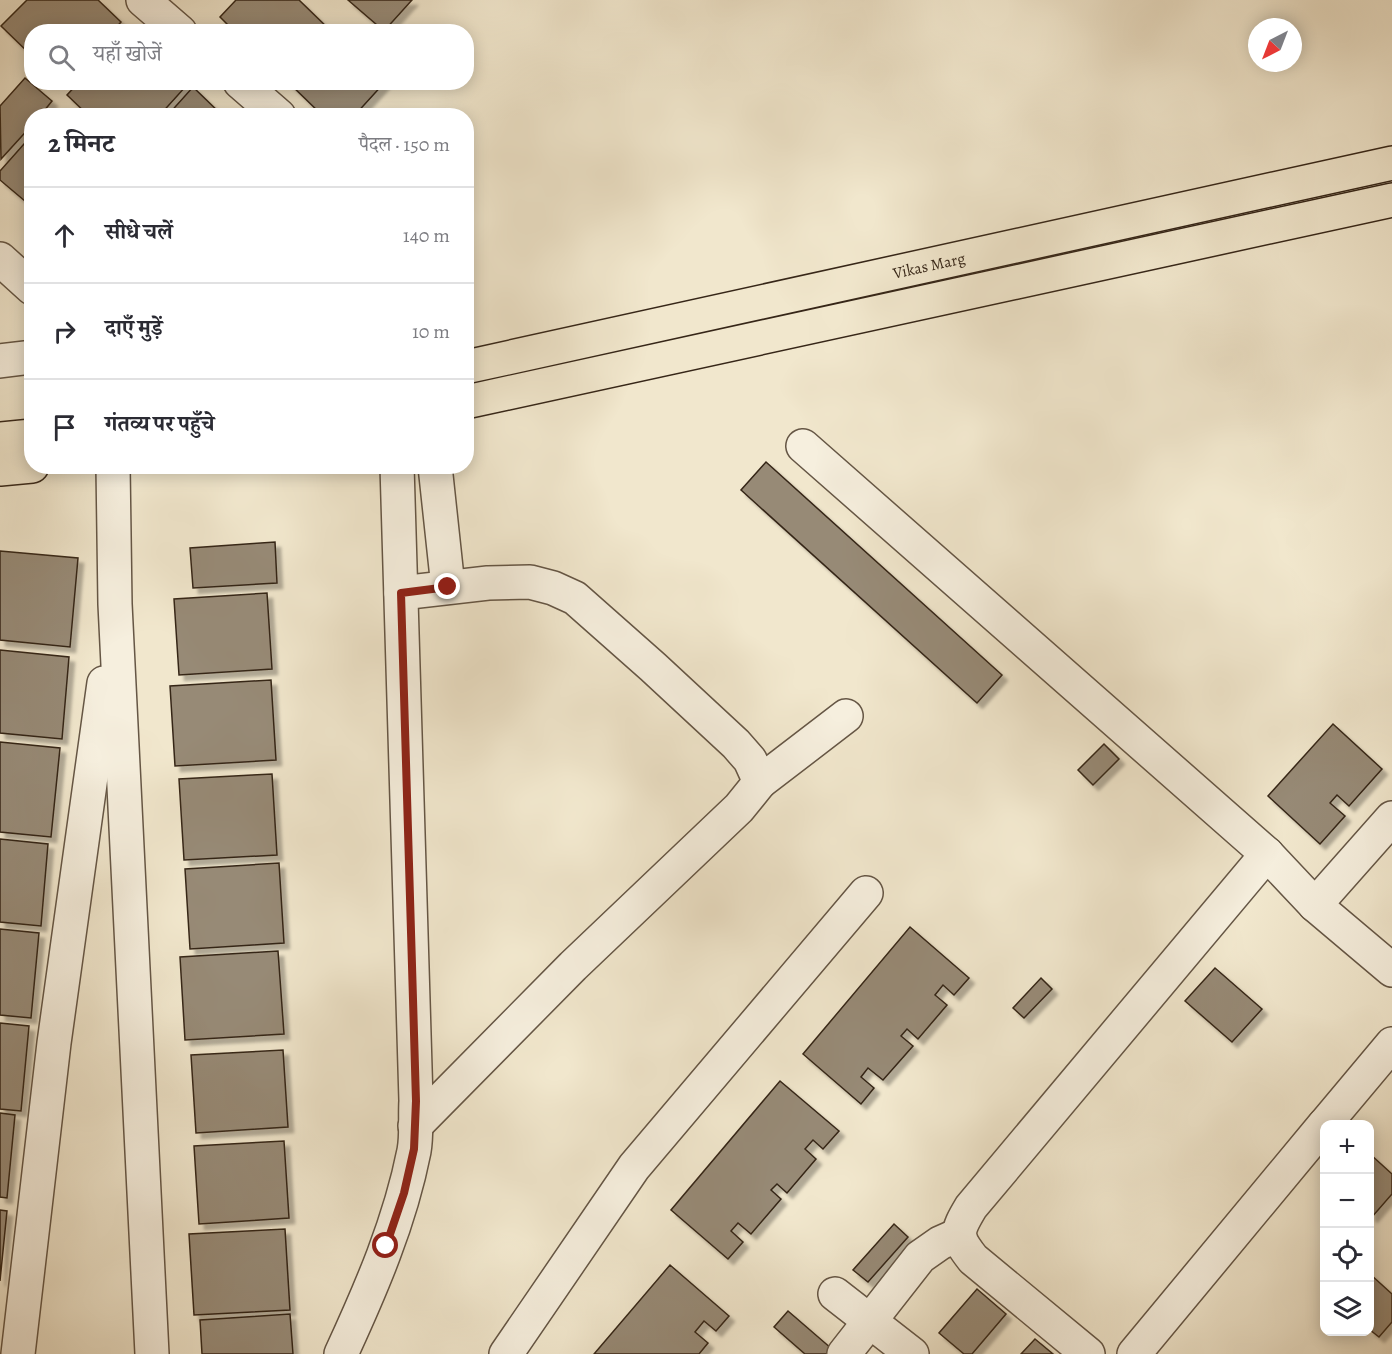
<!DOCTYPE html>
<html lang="hi">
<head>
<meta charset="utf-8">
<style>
  :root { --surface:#fff; --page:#f7f7f7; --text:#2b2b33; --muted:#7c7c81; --line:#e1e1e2 }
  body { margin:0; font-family:Alegreya,"Noto Serif Devanagari",serif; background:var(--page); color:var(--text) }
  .controls { position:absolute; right:18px; bottom:18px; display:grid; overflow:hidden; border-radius:12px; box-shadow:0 3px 15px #0003 }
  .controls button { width:54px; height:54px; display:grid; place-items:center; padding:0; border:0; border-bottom:2px solid var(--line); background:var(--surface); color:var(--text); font:30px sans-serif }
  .compass { position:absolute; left:1248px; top:18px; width:54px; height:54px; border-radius:50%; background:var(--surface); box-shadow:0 3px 15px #0003; rotate:222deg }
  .stop { position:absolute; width:18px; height:18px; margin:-14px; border:4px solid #8f2418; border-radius:50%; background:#fff }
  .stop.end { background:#8f2418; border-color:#fff; box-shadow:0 2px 6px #0008 }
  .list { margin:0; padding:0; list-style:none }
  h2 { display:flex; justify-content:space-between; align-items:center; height:78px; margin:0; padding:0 24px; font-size:26px }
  h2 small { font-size:20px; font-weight:400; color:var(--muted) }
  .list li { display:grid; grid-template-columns:39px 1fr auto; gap:18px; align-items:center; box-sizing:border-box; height:96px; padding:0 24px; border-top:2px solid var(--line) }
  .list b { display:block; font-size:22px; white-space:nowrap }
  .list em { font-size:20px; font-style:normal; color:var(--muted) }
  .icon { flex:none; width:33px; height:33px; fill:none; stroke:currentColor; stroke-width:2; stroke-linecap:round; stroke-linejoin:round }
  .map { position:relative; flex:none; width:1392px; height:1354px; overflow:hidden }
  .search { position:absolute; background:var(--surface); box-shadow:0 3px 15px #0003; left:24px; top:24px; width:450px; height:66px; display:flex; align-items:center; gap:15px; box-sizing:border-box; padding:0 21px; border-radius:24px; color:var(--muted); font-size:22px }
  .panel { position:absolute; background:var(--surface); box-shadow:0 3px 15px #0003; left:24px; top:108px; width:450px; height:366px; border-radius:24px }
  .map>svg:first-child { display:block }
</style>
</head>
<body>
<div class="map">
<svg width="1392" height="1354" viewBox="0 0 1392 1354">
  <defs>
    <filter id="shadow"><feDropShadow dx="5.5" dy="5.5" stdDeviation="1.5" flood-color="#0004"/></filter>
  </defs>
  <rect width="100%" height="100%" fill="#f1e7cd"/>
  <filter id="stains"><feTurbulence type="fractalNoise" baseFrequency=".00333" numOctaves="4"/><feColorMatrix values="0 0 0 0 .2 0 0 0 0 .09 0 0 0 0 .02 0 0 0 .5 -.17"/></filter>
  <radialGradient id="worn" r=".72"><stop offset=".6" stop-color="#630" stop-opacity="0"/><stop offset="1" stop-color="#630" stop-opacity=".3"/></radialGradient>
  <!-- building -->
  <g fill="#978a76" stroke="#362618" stroke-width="1.5" filter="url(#shadow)">
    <path d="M27,0H98L121,22L112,32H32V56L1,26Z"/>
    <path d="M236,0H299L332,32H235L220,17Z"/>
    <path d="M348,0H412L384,31Z"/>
    <path d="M25,78L52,101L40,116H32V125L1,159L0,106Z"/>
    <path d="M79,82H185L187,85L159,116H89L67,95Z"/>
    <path d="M288,82H385L354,116H323Z"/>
    <path d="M193,87L223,116H167Z"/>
    <path d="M32,135V207L0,180V171Z"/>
    <path d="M766,462L1002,675L977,703L741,490Z"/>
    <path d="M275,542L277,583L193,588L190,548Z"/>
    <path d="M0,551L78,558L70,647L0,640Z"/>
    <path d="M267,593L272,669L179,675L174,599Z"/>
    <path d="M0,650L69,657L62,739L0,733Z"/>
    <path d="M271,680L276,760L175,766L170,686Z"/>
    <path d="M1333,724L1382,769L1349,806L1337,795L1330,803L1345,816L1320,844L1268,796Z"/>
    <path d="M0,742L60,748L51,837L0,832Z"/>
    <path d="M1104,744L1119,759L1093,785L1078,770Z"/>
    <path d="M272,774L277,855L184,860L179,779Z"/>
    <path d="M0,839L48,844L41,926L0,922Z"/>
    <path d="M279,863L284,943L190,949L185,869Z"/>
    <path d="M910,927L969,978L954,995L943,985L935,995L947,1005L918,1039L907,1029L901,1036L913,1046L883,1080L868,1068L861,1077L874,1088L861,1104L803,1054Z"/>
    <path d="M0,929L39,933L31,1018L0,1015Z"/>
    <path d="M278,951L284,1034L185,1040L180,957Z"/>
    <path d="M1215,968L1262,1009L1232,1042L1185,1001Z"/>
    <path d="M1041,978L1052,989L1024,1018L1013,1008Z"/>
    <path d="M0,1023L29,1026L21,1111L0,1109Z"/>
    <path d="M283,1050L288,1127L196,1133L191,1055Z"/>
    <path d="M780,1081L839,1131L823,1149L813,1140L805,1149L816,1159L787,1193L777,1184L771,1190L781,1199L751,1234L738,1223L731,1231L743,1242L728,1259L671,1210Z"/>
    <path d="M0,1113L15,1115L7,1198L0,1197Z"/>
    <path d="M284,1141L289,1218L199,1224L194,1146Z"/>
    <path d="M1370,1154L1392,1174V1194L1372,1217L1370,1215Z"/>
    <path d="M0,1210L7,1211L0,1281Z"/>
    <path d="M894,1224L908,1237L868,1282L853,1270Z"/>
    <path d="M285,1229L290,1310L194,1315L189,1234Z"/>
    <path d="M670,1265L729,1316L716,1331L704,1321L695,1332L708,1343L699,1354H594Z"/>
    <path d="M1370,1274L1392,1294V1322L1379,1337L1370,1330Z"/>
    <path d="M977,1289L1006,1314L972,1354H964L939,1333Z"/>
    <path d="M788,1311L832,1349L828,1354H805L774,1327Z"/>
    <path d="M290,1314L293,1354H202L200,1320Z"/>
    <path d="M1035,1339L1053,1354H1021Z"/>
  </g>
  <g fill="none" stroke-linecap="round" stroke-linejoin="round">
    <!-- minor casing -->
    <g stroke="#655645" stroke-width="36">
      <g id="minor">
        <path d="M143,0L180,32"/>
        <path d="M240,82L279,116"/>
        <path d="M0,259L32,288"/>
        <path d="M0,361L32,357"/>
        <path d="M803,446L1267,854L1315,905L1392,970"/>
        <path d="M113,466L115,604L152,1354"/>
        <path d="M435,466L448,587"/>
        <path d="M401,593L488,583L530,582L553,588L575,598L653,667L736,744L750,760L760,782L846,716"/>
        <path d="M1315,905L1392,818"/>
        <path d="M1325,1124L1392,1044"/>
        <path d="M415,1126L573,966L739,808L760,782"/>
        <path d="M835,1294L912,1354"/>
        <path d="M18,1354L54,1043L104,683"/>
        <path d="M341,1354C371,1289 400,1222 414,1151C417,1135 415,1117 416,1101L397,466"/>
        <path d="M506,1354L634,1167L866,893"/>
        <path d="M844,1354L920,1257L940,1243L958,1235"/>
        <path d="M1088,1354L973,1259C955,1236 956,1232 971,1207L1267,854"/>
        <path d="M1134,1354L1324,1125"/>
      </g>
    </g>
    <!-- major casing -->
    <g stroke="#362618" stroke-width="36">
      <g id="major">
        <path id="s1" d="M466,367L1392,163"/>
        <path d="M466,402L1392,200"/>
        <path d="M0,439L32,436"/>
        <path d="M0,469L32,466"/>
      </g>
    </g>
    <!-- minor -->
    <use href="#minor" stroke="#f6efde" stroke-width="33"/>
    <!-- major -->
    <use href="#major" stroke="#f1e7cd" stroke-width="33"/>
  </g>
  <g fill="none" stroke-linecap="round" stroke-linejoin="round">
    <!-- route -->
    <path stroke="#8f2418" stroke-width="8" d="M386,1246L404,1193L414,1149L416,1101L401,593L448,587"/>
  </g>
  <g text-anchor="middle" stroke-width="5" stroke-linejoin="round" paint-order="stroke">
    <!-- street labels -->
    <g font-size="16" fill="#362618" stroke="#f6efde">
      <text dy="6" stroke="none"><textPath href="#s1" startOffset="474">Vikas Marg</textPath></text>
    </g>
  </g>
  <rect width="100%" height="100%" filter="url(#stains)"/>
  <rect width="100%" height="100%" fill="url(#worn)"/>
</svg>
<div class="controls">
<button>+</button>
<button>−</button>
<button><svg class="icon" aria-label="locate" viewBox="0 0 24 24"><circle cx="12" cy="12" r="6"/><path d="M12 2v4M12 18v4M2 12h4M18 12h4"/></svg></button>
<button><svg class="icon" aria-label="layers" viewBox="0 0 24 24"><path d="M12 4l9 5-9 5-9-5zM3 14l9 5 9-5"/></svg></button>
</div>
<svg class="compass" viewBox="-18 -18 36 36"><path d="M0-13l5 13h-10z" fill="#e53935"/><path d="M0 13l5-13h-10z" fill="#7c7c81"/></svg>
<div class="stop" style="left:386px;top:1246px"></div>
<div class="stop end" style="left:448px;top:587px"></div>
<div class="search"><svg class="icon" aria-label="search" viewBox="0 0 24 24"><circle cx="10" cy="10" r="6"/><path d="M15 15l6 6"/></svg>यहाँ खोजें</div>
<section class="panel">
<h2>2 मिनट<small>पैदल · 150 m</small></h2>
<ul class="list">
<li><svg class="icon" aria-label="ahead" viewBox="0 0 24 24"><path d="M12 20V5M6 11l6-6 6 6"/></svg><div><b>सीधे चलें</b></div><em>140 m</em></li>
<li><svg class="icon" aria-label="right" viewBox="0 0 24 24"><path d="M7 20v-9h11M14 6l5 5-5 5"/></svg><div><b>दाएँ मुड़ें</b></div><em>10 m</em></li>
<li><svg class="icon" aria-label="arrive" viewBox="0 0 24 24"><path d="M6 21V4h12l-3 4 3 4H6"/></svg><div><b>गंतव्य पर पहुँचे</b></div></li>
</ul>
</section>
</div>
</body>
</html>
